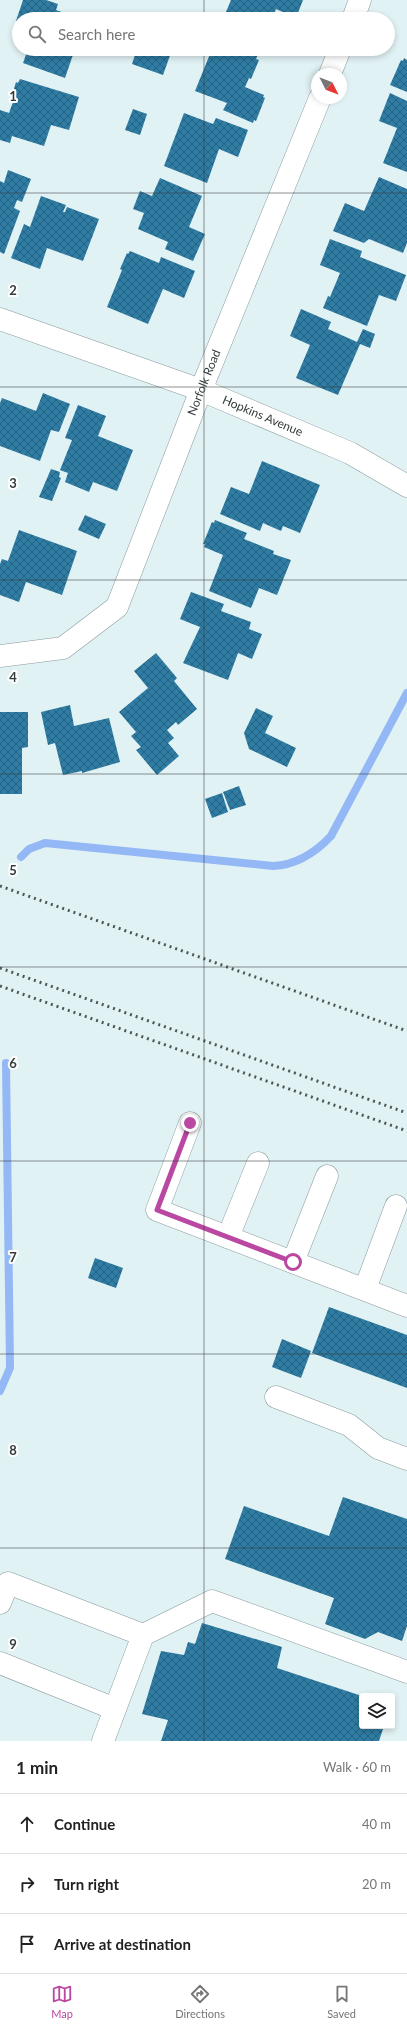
<!DOCTYPE html>
<html lang="en">
<head>
<meta charset="utf-8">
<style>
  :root { --surface:#fff; --page:#f2f2f2; --text:#222; --muted:#767676; --line:#e0e0e0; --accent:#ba47a2 }
  body { margin:0; font-family:Lato,sans-serif; background:var(--page); color:var(--text) }
  .controls { position:absolute; right:12px; bottom:12px; display:grid; overflow:hidden; border-radius:4px; box-shadow:0 2px 6px #0003 }
  .controls button { width:36px; height:36px; display:grid; place-items:center; padding:0; border:0; border-bottom:1px solid var(--line); background:var(--surface); color:var(--text); font:20px sans-serif }
  .compass { position:absolute; left:311px; top:68px; width:36px; height:36px; border-radius:50%; background:var(--surface); box-shadow:0 2px 6px #0003; rotate:132deg }
  .stop { position:absolute; width:12px; height:12px; margin:-9px; border:3px solid #ba47a2; border-radius:50%; background:#fff }
  .stop.end { background:#ba47a2; border-color:#fff; box-shadow:0 1px 4px #0008 }
  .list { margin:0; padding:0; list-style:none }
  h2 { display:flex; justify-content:space-between; align-items:center; height:52px; margin:0; padding:0 16px; font-size:17px }
  h2 small { font-size:13px; font-weight:400; color:var(--muted) }
  .list li { display:grid; grid-template-columns:26px 1fr auto; gap:12px; align-items:center; box-sizing:border-box; height:60px; padding:0 16px; border-top:1px solid var(--line) }
  .list b { display:block; font-size:15px; white-space:nowrap }
  .list em { font-size:13px; font-style:normal; color:var(--muted) }
  .icon { flex:none; width:22px; height:22px; fill:none; stroke:currentColor; stroke-width:2; stroke-linecap:round; stroke-linejoin:round }
  .map { position:relative; flex:none; width:407px; height:1741px; overflow:hidden }
  .search { position:absolute; background:var(--surface); box-shadow:0 2px 6px #0003; left:12px; right:12px; top:12px; height:44px; display:flex; align-items:center; gap:10px; box-sizing:border-box; padding:0 14px; border-radius:22px; color:var(--muted); font-size:15px }
  .sheet { height:232px; background:var(--surface) }
  nav { display:flex; justify-content:space-around; align-items:center; box-sizing:border-box; height:56px; border-top:1px solid var(--line); background:var(--surface); font-size:11px; color:var(--muted) }
  nav a { display:grid; justify-items:center; gap:2px }
  nav .on { color:var(--accent) }
  .map>svg:first-child { display:block }
</style>
</head>
<body>
<div class="map">
<svg width="407" height="1741" viewBox="0 0 407 1741">
  <defs>
    <pattern id="building-cross-hatch" width="8" height="8" patternUnits="userSpaceOnUse"><rect width="8" height="8" fill="#2f7da4"/><path d="M0 0l8 8M0 8l8-8" fill="none" stroke="#276280"/></pattern>
  </defs>
  <rect width="100%" height="100%" fill="#e1f2f5"/>
  <g fill="none" stroke-linecap="round" stroke-linejoin="round">
    <!-- stream -->
    <g stroke="#93b8f5" stroke-width="8">
      <path d="M21,857L29,849L45,843L273,866C297,865 315,853 331,836L407,693"/>
      <path d="M0,1391L10,1368L6,1063"/>
    </g>
  </g>
  <!-- building -->
  <g fill="url(#building-cross-hatch)">
    <path d="M23,0H46L58,4L56,10L80,19H19V22L16,21Z"/>
    <path d="M231,0H303L296,18L276,9L272,19H223Z"/>
    <path d="M28,49H75L65,78L23,63Z"/>
    <path d="M93,49H108L106,54Z"/>
    <path d="M137,49L172,50L163,75L132,64Z"/>
    <path d="M212,49H253L252,51L258,54L256,59L259,60L251,79L249,78L245,87L264,95L263,97L265,98L256,121L254,120L253,123L223,110L227,103L195,91Z"/>
    <path d="M404,58L407,60V92L390,85L401,60L403,61Z"/>
    <path d="M20,79L79,97L69,130L51,125L44,146L12,136L10,143L0,140V110L9,113L13,102H10L16,82L18,83Z"/>
    <path d="M390,93L407,101V172L383,163L397,128L379,121Z"/>
    <path d="M133,109L147,114L140,135L125,130Z"/>
    <path d="M184,113L213,124L216,118L248,130L238,157L219,149L207,183L164,166Z"/>
    <path d="M8,170L31,179L22,202L17,200L14,208L20,211L4,254L0,252V181L4,183Z"/>
    <path d="M379,177L407,189V243L403,253L369,239L364,243L333,231L345,203L364,211Z"/>
    <path d="M160,178L202,196L189,227L205,234L193,261L165,249L168,242L138,229L144,213L133,209L140,191L152,196Z"/>
    <path d="M41,196L66,205L63,212H65L67,207L99,219L83,261L47,248L40,269L11,258L24,224L30,227Z"/>
    <path d="M330,239L362,251L360,257L406,275L396,301L379,295L367,326L323,308L328,296L330,297L340,273L320,265Z"/>
    <path d="M130,251L159,263L161,257L195,271L184,298L163,289L148,324L107,307L122,270L120,269L127,253L128,254Z"/>
    <path d="M301,309L331,322L328,329L357,342L363,329L375,334L370,348L360,344L338,395L296,378L310,345L290,336Z"/>
    <path d="M43,393L70,404L59,432L51,430L40,461L0,446V403L2,398L36,411Z"/>
    <path d="M78,405L106,416L98,436L133,450L117,491L93,482L89,492L65,482L68,473L60,470L72,440L65,438Z"/>
    <path d="M262,461L320,485L300,533L283,526L281,531L263,523L260,531L220,514L231,487L249,494Z"/>
    <path d="M51,469L60,472L59,477L61,478L52,501L39,497Z"/>
    <path d="M85,515L106,524L99,539L78,530Z"/>
    <path d="M215,520L247,533L244,539L274,551L273,554L291,560L277,595L259,588L251,608L209,591L223,555L204,547L205,544H203L212,522L214,523Z"/>
    <path d="M19,530L77,551L62,595L26,582L19,602L0,595V564L2,559L8,561Z"/>
    <path d="M191,592L224,604L221,611L251,622L249,629L262,634L252,659L238,653L228,680L183,663L200,627L180,619Z"/>
    <path d="M156,653L177,678L174,681L197,709L178,725L176,722L167,730L174,738L168,743L179,756L157,775L136,750L141,747L131,736L136,732L119,712L148,688L134,671Z"/>
    <path d="M70,705L74,726L109,718L120,762L82,773V771L63,775L55,743L48,745L41,712Z"/>
    <path d="M256,708L273,716L265,733L296,748L287,767L249,749L244,733Z"/>
    <path d="M0,712H28V747L22,748V794H0Z"/>
    <path d="M239,786L246,805L230,810L223,792Z"/>
    <path d="M222,793L228,812L212,818L205,799Z"/>
    <path d="M95,1258L123,1268L116,1288L88,1278Z"/>
    <path d="M329,1307L407,1335V1388L312,1353Z"/>
    <path d="M282,1339L311,1351L301,1378L272,1367Z"/>
    <path d="M343,1497L407,1519V1626L402,1641L378,1632L365,1639L325,1624L334,1598L225,1559L244,1506L329,1536Z"/>
    <path d="M202,1623L282,1647L277,1668L362,1696V1726H384L379,1741H161L168,1720L142,1714L161,1651L184,1655L188,1642L195,1644Z"/>
  </g>
  <g fill="none" stroke-linecap="round" stroke-linejoin="round">
    <!-- minor casing -->
    <g stroke="#8a9a9d" stroke-width="23">
      <g id="minor">
        <path d="M353,19L360,0"/>
        <path d="M330,74L340,49"/>
        <path id="s1" d="M0,319L201,390L350,453L407,486"/>
        <path id="s2" d="M0,656L63,648L117,607L201,390L320,98"/>
        <path d="M190,1123L157,1210L407,1306"/>
        <path d="M228,1237L258,1163"/>
        <path d="M293,1262L327,1176"/>
        <path d="M365,1289L396,1206"/>
        <path d="M276,1397L349,1425L378,1448L407,1459"/>
        <path d="M0,1603L8,1583L143,1635L103,1741"/>
        <path d="M143,1635L212,1601L407,1672"/>
        <path d="M0,1663L115,1709"/>
      </g>
    </g>
    <!-- minor -->
    <use href="#minor" stroke="#fff" stroke-width="22"/>
    <!-- rail -->
    <g stroke="#4e5657" stroke-width="3" stroke-dasharray="2 4" stroke-linecap="butt">
      <path d="M0,886L407,1031"/>
      <path d="M0,968L407,1113"/>
      <path d="M0,986L407,1131"/>
    </g>
  </g>
  <g fill="none" stroke-linecap="round" stroke-linejoin="round">
    <!-- route -->
    <path stroke="#ba47a2" stroke-width="5" d="M190,1123L157,1210L293,1262"/>
  </g>
  <!-- grid -->
  <path fill="none" stroke="#353c3d" stroke-width="1" stroke-opacity="0.55" d="M204,0V19M204,49V1741M0,193H407M0,387H407M0,580H407M0,774H407M0,967H407M0,1161H407M0,1354H407M0,1548H407"/>
  <g text-anchor="middle" stroke-width="4" stroke-linejoin="round" paint-order="stroke">
    <!-- street labels -->
    <g font-size="12" fill="#353c3d" stroke="#fff">
      <text dy="4" stroke="none"><textPath href="#s2" startOffset="372">Norfolk Road</textPath></text>
      <text dy="4" stroke="none"><textPath href="#s1" startOffset="280">Hopkins Avenue</textPath></text>
    </g>
  </g>
  <g font-size="13" text-anchor="middle" font-weight="bold" fill="#353c3d" stroke="#fff" stroke-width="4" stroke-linejoin="round" paint-order="stroke">
    <text x="13" y="101">1</text>
    <text x="13" y="295">2</text>
    <text x="13" y="488">3</text>
    <text x="13" y="682">4</text>
    <text x="13" y="875">5</text>
    <text x="13" y="1068">6</text>
    <text x="13" y="1262">7</text>
    <text x="13" y="1455">8</text>
    <text x="13" y="1649">9</text>
  </g>
</svg>
<div class="controls">
<button><svg class="icon" aria-label="layers" viewBox="0 0 24 24"><path d="M12 4l9 5-9 5-9-5zM3 14l9 5 9-5"/></svg></button>
</div>
<svg class="compass" viewBox="-18 -18 36 36"><path d="M0-13l5 13h-10z" fill="#e53935"/><path d="M0 13l5-13h-10z" fill="#767676"/></svg>
<div class="stop" style="left:293px;top:1262px"></div>
<div class="stop end" style="left:190px;top:1123px"></div>
<div class="search"><svg class="icon" aria-label="search" viewBox="0 0 24 24"><circle cx="10" cy="10" r="6"/><path d="M15 15l6 6"/></svg>Search here</div>
</div>
<section class="sheet">
<h2>1 min<small>Walk · 60 m</small></h2>
<ul class="list">
<li><svg class="icon" aria-label="ahead" viewBox="0 0 24 24"><path d="M12 20V5M6 11l6-6 6 6"/></svg><div><b>Continue</b></div><em>40 m</em></li>
<li><svg class="icon" aria-label="right" viewBox="0 0 24 24"><path d="M7 20v-9h11M14 6l5 5-5 5"/></svg><div><b>Turn right</b></div><em>20 m</em></li>
<li><svg class="icon" aria-label="arrive" viewBox="0 0 24 24"><path d="M6 21V4h12l-3 4 3 4H6"/></svg><div><b>Arrive at destination</b></div></li>
</ul>
</section>
<nav>
<a class="on"><svg class="icon" aria-label="map" viewBox="0 0 24 24"><path d="M3 6l6-2 6 2 6-2v14l-6 2-6-2-6 2zM9 4v14M15 6v14"/></svg>Map</a>
<a><svg class="icon" aria-label="directions" viewBox="0 0 24 24"><path d="M12 3l9 9-9 9-9-9zM9 14v-3h6M13 9l2 2-2 2"/></svg>Directions</a>
<a><svg class="icon" aria-label="saved" viewBox="0 0 24 24"><path d="M7 4h10v16l-5-4-5 4z"/></svg>Saved</a>
</nav>
</body>
</html>
